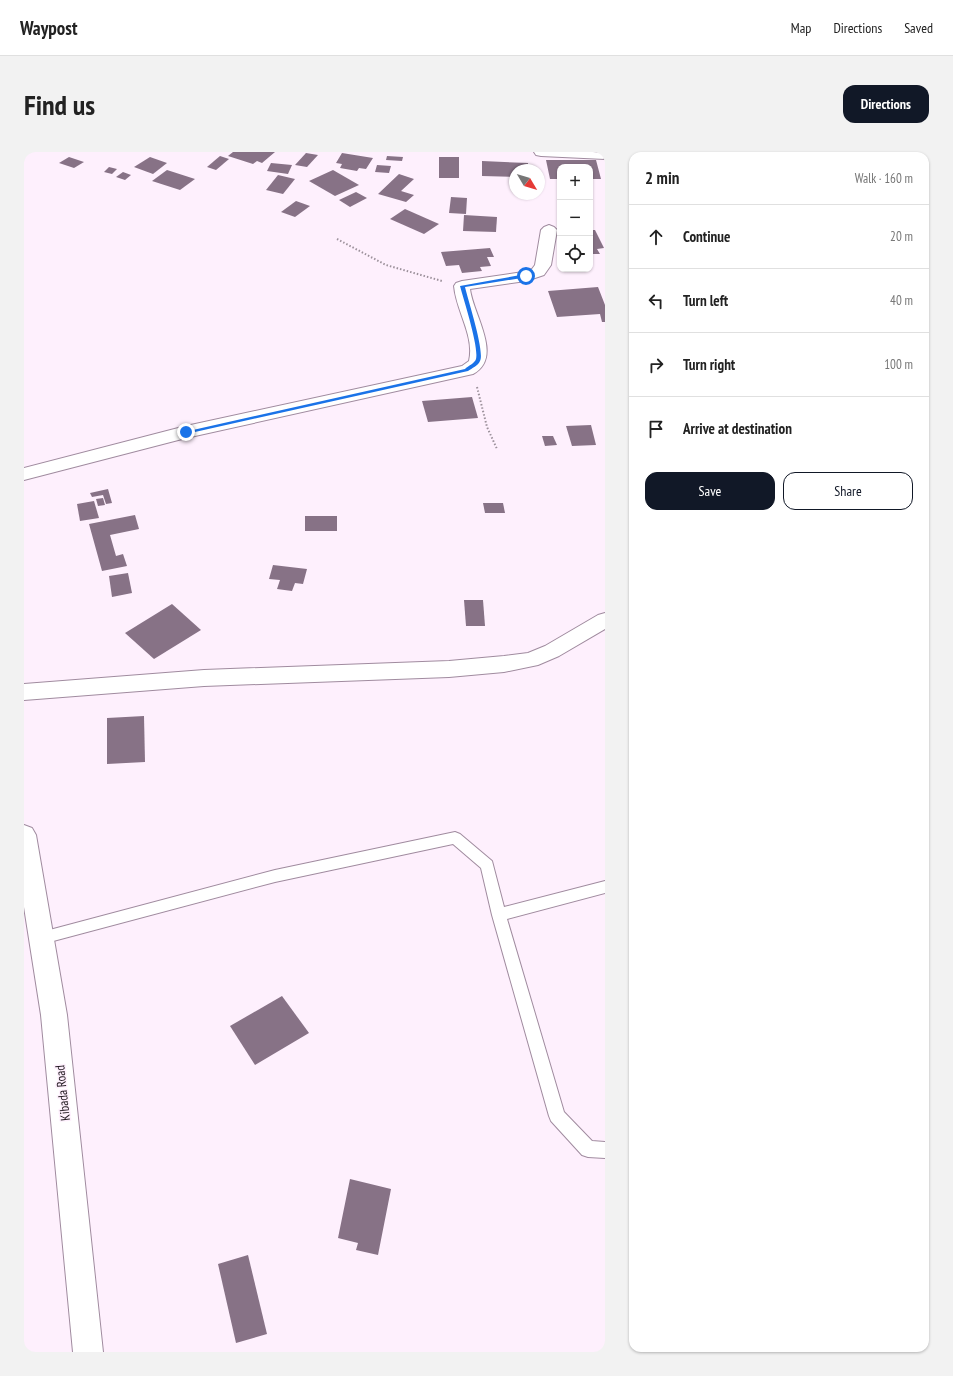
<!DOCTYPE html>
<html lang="en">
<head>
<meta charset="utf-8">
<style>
  :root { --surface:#fff; --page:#f2f2f2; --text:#222; --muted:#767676; --line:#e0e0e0; --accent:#111827 }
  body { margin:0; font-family:"PT Sans Narrow",sans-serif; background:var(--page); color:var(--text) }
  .controls { position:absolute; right:12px; top:12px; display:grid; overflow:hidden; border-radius:8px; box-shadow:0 1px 3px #0004 }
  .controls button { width:36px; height:36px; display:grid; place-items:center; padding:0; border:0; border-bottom:1px solid var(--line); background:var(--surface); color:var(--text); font:20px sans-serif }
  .compass { position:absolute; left:485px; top:12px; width:36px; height:36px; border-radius:50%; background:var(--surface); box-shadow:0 1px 3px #0004; rotate:128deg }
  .stop { position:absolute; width:12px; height:12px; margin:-9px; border:3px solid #1a73e8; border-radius:50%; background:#fff }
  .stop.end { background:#1a73e8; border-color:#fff; box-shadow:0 1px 4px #0008 }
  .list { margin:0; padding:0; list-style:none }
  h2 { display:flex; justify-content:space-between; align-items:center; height:52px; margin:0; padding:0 16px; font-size:17px }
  h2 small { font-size:13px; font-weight:400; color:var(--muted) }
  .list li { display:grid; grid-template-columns:26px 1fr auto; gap:12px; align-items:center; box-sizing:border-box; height:64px; padding:0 16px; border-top:1px solid var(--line) }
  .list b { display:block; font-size:15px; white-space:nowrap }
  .list em { font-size:13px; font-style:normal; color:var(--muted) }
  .actions { display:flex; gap:8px; padding:12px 16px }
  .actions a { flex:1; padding:9px 0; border:1px solid var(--accent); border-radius:12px; text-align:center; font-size:14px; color:var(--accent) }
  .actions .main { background:var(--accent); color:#fff }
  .icon { flex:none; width:22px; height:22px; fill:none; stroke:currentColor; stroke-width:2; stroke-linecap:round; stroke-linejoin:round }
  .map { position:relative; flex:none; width:581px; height:1200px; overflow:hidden; border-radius:12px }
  header { display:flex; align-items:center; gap:24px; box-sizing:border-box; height:56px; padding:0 20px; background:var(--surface); border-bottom:1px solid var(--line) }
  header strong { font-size:19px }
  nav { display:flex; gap:22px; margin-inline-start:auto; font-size:14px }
  .intro { display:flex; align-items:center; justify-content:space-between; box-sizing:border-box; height:96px; padding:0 24px }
  h1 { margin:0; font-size:28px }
  .button { padding:10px 18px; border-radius:12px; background:var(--accent); color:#fff; font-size:14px; font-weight:700 }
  main { display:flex; gap:24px; padding:0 24px }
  aside { flex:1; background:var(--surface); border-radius:12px; box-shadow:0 1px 3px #0004 }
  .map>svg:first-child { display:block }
</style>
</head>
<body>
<header>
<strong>Waypost</strong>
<nav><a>Map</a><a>Directions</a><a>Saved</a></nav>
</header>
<div class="intro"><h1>Find us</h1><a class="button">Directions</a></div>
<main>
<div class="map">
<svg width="581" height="1200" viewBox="0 0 581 1200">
  <rect width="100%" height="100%" fill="#fef0fd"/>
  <!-- building -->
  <g fill="#877286">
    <path d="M209,0H251L238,11L233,9L229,12L204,4Z"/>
    <path d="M282,1L294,3L283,15L271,13Z"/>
    <path d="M318,1L349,6L342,17L335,16L333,19L316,16L318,12L312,11Z"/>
    <path d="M196,4L205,7L192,18L183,15Z"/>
    <path d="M363,4L379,5L378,9L362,8Z"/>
    <path d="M45,5L60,10L50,16L35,11Z"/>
    <path d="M126,5L143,11L129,22L110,15Z"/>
    <rect x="415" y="5" width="20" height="21"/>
    <path d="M522,8H572L577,27H566V15H536V27H526Z"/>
    <path d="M458,9L504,11V18H491V25L458,24Z"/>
    <path d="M247,11L268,13L264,22L243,19Z"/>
    <path d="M353,13L367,14L365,21L351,20Z"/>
    <path d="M85,15L93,17L88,22L80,20Z"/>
    <path d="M143,18L171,27L156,38L128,29Z"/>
    <path d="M309,18L335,33L311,44L285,29Z"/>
    <path d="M99,20L107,23L101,28L92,25Z"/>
    <path d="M375,22L390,27L377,39L390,43L382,50L354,42Z"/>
    <path d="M254,23L271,27L259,42L242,38Z"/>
    <path d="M332,40L343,46L326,55L315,48Z"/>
    <path d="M427,45L443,46L442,62L425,61Z"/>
    <path d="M272,49L286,54L271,65L257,60Z"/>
    <path d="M381,57L415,72L400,82L366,67Z"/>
    <path d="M440,63L473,65L472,80L439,79Z"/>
    <path d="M566,78H571L580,96L573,97L576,102H566Z"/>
    <path d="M466,96L470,105H463L467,114L456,115L458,119L438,121L435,113L422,114L417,100Z"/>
    <path d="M574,135L581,153V170H578L576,162L533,165L524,139Z"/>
    <path d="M448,245L454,266L404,270L398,249Z"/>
    <path d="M567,273L572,293L548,294L542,274Z"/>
    <path d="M518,284H529L533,293L521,294Z"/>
    <path d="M84,337L88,351L82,352L79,343L68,345L66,341Z"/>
    <path d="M79,346L81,353L74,354L72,347Z"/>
    <path d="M70,349L75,366L56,369L53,352Z"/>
    <path d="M459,351H479L481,361H461Z"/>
    <path d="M111,363L115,377L86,383L92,404L99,402L103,414L78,419L65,372Z"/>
    <rect x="281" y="364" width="32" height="15"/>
    <path d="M249,413L283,417L279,432L271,431L268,439L253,437L256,428L245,427Z"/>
    <path d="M104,421L108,441L88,445L85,424Z"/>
    <path d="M440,448H459L461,474H442Z"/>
    <path d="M148,452L177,478L130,507L101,481Z"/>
    <path d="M120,564L121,610L83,612V566Z"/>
    <path d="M258,844L285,881L231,913L206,874Z"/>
    <path d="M326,1027L367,1037L354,1103L332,1098L334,1091L314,1086Z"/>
    <path d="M224,1103L243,1182L212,1191L194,1112Z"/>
  </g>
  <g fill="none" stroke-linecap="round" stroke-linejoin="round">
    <!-- lane casing -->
    <g stroke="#a08b9f" stroke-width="2">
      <path id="lane" d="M431,680L436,682L468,709L480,755L581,729V741L483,767L540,960L568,989L581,990V1006L564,1005L558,1003L527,969L525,964L468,763L457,716L429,692L251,730L18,792L13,790L11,786L13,782L18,780L251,718Z"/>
    </g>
    <!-- street casing -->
    <g stroke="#a08b9f" stroke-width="2">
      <g id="street">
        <path d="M510,0H581V7L517,4L512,3Z"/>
        <path d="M525,73L530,75L533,78L527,113L520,123L502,129L446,137C449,163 480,205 449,222L162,286L0,328V316L162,274L438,214L445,209C451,184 432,159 430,134L432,131L438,129L499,120L508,117L511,113L517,78L520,75Z"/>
        <path d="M581,461V477L535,504L514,513L480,520L425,525L180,534L0,548V532L180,518L425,509L480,504L504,501L521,494L574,463Z"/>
      </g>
    </g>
    <!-- secondary casing -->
    <g stroke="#a08b9f" stroke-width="2">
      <path id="secondary" d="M0,673L8,676L12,683L43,863L79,1200H49L17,863L0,755Z"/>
    </g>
    <!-- path -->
    <g stroke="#9c919b" stroke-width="2" stroke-dasharray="1.5 2" stroke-linecap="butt">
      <path d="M313,87L362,113L418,129"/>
      <path d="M453,235L463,275L473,297"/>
    </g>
    <!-- lane -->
    <use href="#lane" fill="#fff" fill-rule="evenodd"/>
    <!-- street -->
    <use href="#street" fill="#fff" fill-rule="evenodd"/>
    <!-- secondary -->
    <use href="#secondary" fill="#fff" fill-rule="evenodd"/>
  </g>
  <!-- route -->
  <path fill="#1a73e8" d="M502,122L504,125L441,135C444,148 461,200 456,209C454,214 448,216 444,219L162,282L160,280L441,217C444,214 451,211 452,207C455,195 440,149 436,134Z"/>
  <g text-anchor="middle" stroke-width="3" stroke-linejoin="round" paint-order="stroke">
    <!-- near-street labels -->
    <g font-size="13" fill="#1f171e" stroke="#fef0fd">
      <text transform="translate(38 941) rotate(-96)" y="5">Kibada Road</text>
    </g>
  </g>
</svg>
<div class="controls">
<button>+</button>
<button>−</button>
<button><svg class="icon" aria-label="locate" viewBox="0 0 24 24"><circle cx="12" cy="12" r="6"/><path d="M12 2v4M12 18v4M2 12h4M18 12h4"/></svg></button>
</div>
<svg class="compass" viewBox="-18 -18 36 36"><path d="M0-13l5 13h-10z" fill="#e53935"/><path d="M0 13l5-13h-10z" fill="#767676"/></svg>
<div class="stop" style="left:502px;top:124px"></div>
<div class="stop end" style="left:162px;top:280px"></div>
</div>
<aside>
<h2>2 min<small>Walk · 160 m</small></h2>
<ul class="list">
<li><svg class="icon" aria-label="ahead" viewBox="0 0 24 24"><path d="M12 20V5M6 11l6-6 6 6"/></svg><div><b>Continue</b></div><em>20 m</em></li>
<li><svg class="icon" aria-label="left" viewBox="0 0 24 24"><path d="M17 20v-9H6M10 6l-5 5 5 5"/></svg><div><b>Turn left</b></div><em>40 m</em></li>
<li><svg class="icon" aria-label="right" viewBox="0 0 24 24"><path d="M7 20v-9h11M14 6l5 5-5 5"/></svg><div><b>Turn right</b></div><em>100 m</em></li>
<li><svg class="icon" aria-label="arrive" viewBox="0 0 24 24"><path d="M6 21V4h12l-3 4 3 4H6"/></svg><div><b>Arrive at destination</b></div></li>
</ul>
<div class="actions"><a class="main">Save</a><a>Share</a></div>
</aside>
</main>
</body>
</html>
